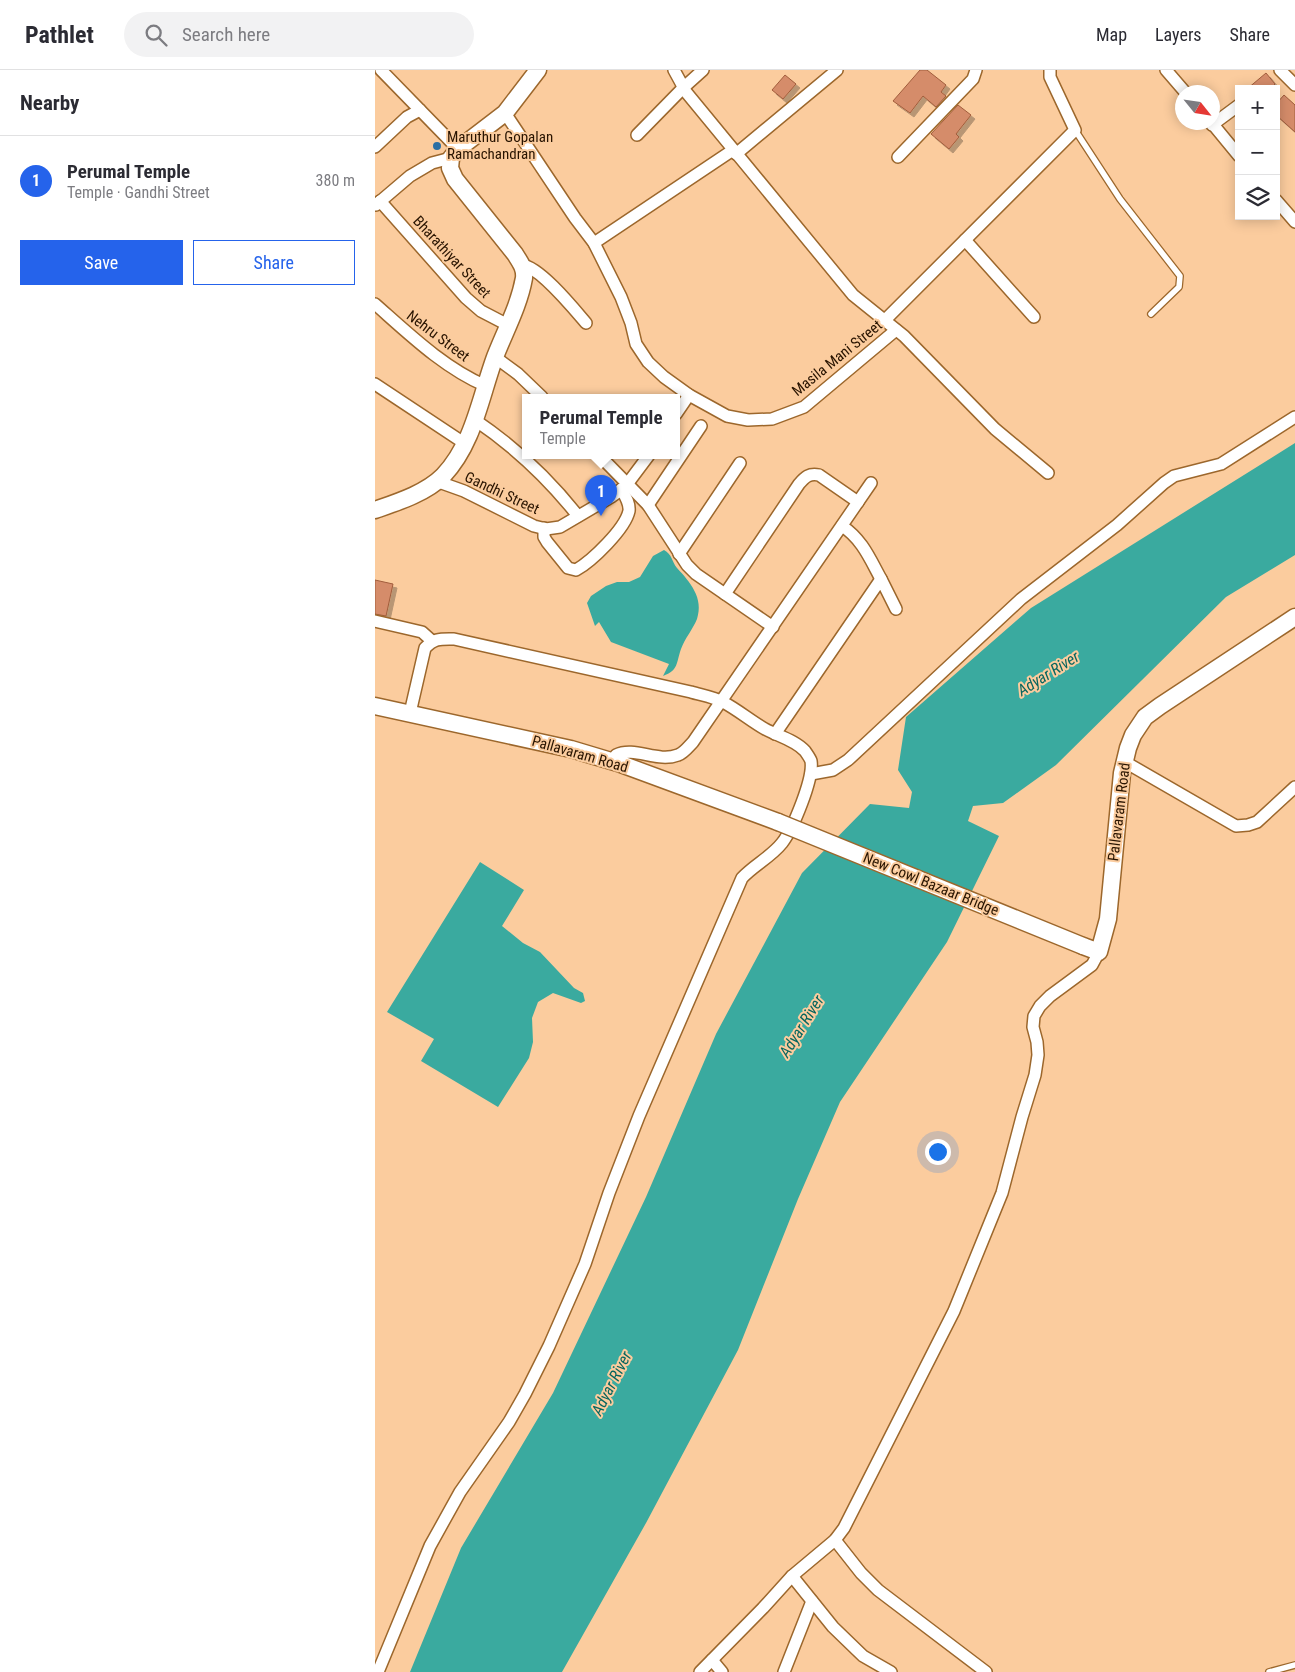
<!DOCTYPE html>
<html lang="en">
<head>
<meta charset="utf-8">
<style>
  :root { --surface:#fff; --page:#f2f2f3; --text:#2b2b33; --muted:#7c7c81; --line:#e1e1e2; --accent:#2563eb }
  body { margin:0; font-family:"Roboto Condensed",sans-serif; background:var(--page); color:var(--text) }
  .controls { position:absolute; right:15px; top:15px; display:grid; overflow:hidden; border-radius:0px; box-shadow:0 2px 12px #0003 }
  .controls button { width:45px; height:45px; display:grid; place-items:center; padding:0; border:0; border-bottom:1px solid var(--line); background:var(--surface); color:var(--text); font:25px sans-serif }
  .compass { position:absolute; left:800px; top:15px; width:45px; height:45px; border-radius:50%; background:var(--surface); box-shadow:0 2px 12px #0003; rotate:120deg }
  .you { position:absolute; left:562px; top:1081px; width:18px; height:18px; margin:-12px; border:4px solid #fff; border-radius:50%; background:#1a73e8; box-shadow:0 0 0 8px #1a73e833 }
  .badge { display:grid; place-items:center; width:32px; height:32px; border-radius:50%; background:var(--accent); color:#fff; font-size:16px; font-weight:700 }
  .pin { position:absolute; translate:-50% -41px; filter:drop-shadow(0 1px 2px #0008) }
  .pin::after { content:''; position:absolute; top:26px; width:18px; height:15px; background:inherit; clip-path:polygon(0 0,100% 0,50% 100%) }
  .popup { position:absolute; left:147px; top:324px; width:158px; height:65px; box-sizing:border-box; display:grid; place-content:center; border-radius:0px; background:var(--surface); filter:drop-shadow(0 1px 4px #0005); font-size:16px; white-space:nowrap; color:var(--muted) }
  .popup b { font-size:19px; color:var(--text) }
  .popup::after { content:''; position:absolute; left:50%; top:100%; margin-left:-10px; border:10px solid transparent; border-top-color:var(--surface) }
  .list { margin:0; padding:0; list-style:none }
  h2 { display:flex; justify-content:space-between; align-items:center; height:65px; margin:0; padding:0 20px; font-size:21px }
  h2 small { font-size:16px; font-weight:400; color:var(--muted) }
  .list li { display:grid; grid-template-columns:32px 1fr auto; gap:15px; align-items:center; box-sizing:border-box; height:90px; padding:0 20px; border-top:1px solid var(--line) }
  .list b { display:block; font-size:19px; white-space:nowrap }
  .list p { margin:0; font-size:16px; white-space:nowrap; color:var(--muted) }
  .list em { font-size:16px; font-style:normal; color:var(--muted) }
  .actions { display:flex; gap:10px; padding:15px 20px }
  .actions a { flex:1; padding:11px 0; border:1px solid var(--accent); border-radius:0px; text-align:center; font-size:18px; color:var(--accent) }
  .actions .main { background:var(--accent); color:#fff }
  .icon { flex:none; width:28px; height:28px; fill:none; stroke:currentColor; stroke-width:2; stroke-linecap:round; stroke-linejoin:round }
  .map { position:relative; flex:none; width:920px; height:1602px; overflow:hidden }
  header { display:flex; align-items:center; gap:30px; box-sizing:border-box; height:70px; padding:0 25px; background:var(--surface); border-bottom:1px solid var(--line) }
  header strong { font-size:24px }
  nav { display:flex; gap:28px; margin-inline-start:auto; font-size:18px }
  .search { width:350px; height:45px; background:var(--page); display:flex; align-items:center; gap:12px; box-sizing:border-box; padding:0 18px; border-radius:28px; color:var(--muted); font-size:19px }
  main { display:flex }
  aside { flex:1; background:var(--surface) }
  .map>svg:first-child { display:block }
</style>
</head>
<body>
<header>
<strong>Pathlet</strong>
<div class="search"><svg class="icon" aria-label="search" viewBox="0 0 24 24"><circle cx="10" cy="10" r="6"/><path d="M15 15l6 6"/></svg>Search here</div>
<nav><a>Map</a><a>Layers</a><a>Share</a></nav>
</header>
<main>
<aside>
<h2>Nearby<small></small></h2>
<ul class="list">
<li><span class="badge">1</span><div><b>Perumal Temple</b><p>Temple · Gandhi Street</p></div><em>380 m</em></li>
</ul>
<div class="actions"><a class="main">Save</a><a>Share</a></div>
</aside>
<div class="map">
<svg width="920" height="1602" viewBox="0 0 920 1602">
  <defs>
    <filter id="shadow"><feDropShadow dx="4" dy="4" stdDeviation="0" flood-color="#0004"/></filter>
  </defs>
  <rect width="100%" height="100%" fill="#fbcc9e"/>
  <!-- water -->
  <g fill="#3aaa9f">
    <path d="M920,373V485L851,527L681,695L628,733L598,736L593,751L624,766L572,872L465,1032L423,1129L363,1280L271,1453L187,1602H35L86,1478L178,1323L271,1127L341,964L427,803L495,734L534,738L537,722L523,700L531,647L656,538Z"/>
    <path d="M289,480C297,484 297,492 302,498C315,512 329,528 322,549C318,559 310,568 306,579C301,593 304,600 288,606L294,594L236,572L224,552L220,556L212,533L216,526L231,516L242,512H254L265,507L278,486Z"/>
    <path d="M105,792L149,820L127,856L148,873L165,882L199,918L208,923L210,931L206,933L178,923L163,932L157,948L158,972L154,988L123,1037L46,991L59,969L12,942Z"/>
  </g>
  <!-- building -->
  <g fill="#d58c6a" stroke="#a15d3c" filter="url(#shadow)">
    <path d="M545,0H552L571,15L566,22L571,26L561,37L548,26L535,43L518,31Z"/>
    <path d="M891,3L900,14L895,19H872Z"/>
    <path d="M410,5L421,14L408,29L397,20Z"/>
    <path d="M909,25L920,35V62L901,45V34Z"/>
    <path d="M583,35L596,45L581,64L584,67L574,79L556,64Z"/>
    <path d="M0,510L18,514L11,546L0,544Z"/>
  </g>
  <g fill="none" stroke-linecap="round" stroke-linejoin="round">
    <!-- lane casing -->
    <g stroke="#9c672c" stroke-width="8">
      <g id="lane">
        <path d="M700,60L745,129L805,206L804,217L776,244"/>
        <path d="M894,1602L920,1595"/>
      </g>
    </g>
    <!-- street casing -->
    <g stroke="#9c672c" stroke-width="14">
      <g id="street">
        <path d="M6,0L83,79"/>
        <path d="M299,0L311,22L478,225L529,266L620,359L673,403"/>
        <path d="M791,0L810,22"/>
        <path d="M905,0L920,15"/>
        <path d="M130,43L200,148L219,173L246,227L256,253L261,274L273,292L289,307L314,325L352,346L373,350L397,349L429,337L521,260"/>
        <path d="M836,52L864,86"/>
        <path d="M837,55L864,35"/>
        <path d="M262,65L308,18L328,0"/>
        <path d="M0,77L32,47L45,40"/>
        <path d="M361,84L462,0"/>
        <path d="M523,87L598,9L601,0"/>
        <path d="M901,130L920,152"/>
        <path d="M5,131L91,228L106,241L133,255"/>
        <path d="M1,135L35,106L57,93L76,88"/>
        <path d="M590,170L659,247"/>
        <path d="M219,173L358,80"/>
        <path d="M147,195C165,197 199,239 211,253"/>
        <path d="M0,234C34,264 69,298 111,316"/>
        <path d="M509,251L700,60L675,7V0"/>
        <path d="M120,287L143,304L167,327"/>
        <path d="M0,314L89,373"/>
        <path d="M301,344L314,325"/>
        <path d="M100,350C140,377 173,408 203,446"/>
        <path d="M224,385L273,435L312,495L321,504L398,557"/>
        <path d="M61,411L89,421L159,456L171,459L185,457L236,427L250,417L274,385"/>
        <path d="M273,435L326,356"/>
        <path d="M467,456C487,469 495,489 506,509"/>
        <path d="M169,458V467L172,472L193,498L201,500C217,491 250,459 254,441C255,433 250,426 246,419"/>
        <path d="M304,484L365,393"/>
        <path d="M350,524L424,414C430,407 434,403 444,405L483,432"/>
        <path d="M0,551L47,562L57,571"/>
        <path d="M400,664L506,509L521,539"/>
        <path d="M238,692L241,685C260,676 282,693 303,685C309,683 314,676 318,672L496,413"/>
        <path d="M750,692L861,756L873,755L882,752L920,717"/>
        <path d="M436,704L458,700L473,690L646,529L742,455L789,413L799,406L846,394L920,347"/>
        <path d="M460,1470L486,1503L503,1520L611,1602"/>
        <path d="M417,1506L458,1557L488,1586L516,1602"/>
        <path d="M337,1590L347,1602"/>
        <path d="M3,1602L55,1476L85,1422L134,1352L150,1324L174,1276L210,1194L234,1123L264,1046L367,808C379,795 396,787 407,773C418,759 439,708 436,691C435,688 432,684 430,681C420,670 403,666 390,659C376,651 363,640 348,632C338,627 326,625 316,622L79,569C65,569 60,568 50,578L35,643"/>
        <path d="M325,1602L388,1538L417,1506L460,1470L469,1458L579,1241L627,1123L647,1047L660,1005L663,985L662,972L658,957L659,946L665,936L675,926L717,895L724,882"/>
        <path d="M409,1602L437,1531"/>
      </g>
    </g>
    <!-- secondary casing -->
    <g stroke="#9c672c" stroke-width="19">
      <g id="secondary">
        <path d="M0,440C23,432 51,423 68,406C99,373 105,328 120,287C130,261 144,236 149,208C150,198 145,192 140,184L80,109L75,98L76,88L83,79L130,43L163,0"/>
        <path d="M0,636L196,679L246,694L403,752"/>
        <path d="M708,876L724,882L733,849L747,703L753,678L758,665L770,647L785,636L920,547"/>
      </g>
    </g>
    <!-- lane -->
    <use href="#lane" stroke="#fff" stroke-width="5.5"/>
    <!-- street -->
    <use href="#street" stroke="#fff" stroke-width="11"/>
    <!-- secondary -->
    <use href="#secondary" stroke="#fff" stroke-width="16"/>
    <!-- secondary-bridge casing -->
    <g stroke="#9c672c" stroke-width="19" stroke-linecap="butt">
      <path id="secondary-bridge" d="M403,752L708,876"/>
    </g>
    <!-- secondary-bridge -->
    <use href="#secondary-bridge" stroke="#fff" stroke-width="16"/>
  </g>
  <!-- markers -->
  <circle fill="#2b6fa4" stroke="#fbcc9e" stroke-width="2" cx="62" cy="76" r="5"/>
  <g text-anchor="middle" stroke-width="4" stroke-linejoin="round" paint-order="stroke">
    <!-- poi labels -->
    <g font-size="15" fill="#291400" stroke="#fbcc9e" text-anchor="start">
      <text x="72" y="72">Maruthur Gopalan<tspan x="72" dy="17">Ramachandran</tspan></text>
    </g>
    <!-- street labels -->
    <g font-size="15" fill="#291400" stroke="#fbcc9e">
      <text transform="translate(77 187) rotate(47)" y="5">Bharathiyar Street</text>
      <text transform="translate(63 266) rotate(37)" y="5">Nehru Street</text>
      <text transform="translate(462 288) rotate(-39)" y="5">Masila Mani Street</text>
      <text transform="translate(127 423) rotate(25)" y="5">Gandhi Street</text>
      <text transform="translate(205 684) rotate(16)" y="5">Pallavaram Road</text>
      <text transform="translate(744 742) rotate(-83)" y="5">Pallavaram Road</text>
      <text transform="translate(556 814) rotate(22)" y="5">New Cowl Bazaar Bridge</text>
    </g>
    <!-- water labels -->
    <g font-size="16" font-style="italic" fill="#07655e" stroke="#fbcc9e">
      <text transform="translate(673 603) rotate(-32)" y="6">Adyar River</text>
      <text transform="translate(426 956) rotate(-58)" y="6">Adyar River</text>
      <text transform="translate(236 1313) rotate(-63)" y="6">Adyar River</text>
    </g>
  </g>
</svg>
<div class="controls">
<button>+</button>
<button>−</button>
<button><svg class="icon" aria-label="layers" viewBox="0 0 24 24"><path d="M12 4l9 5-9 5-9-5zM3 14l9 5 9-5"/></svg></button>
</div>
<svg class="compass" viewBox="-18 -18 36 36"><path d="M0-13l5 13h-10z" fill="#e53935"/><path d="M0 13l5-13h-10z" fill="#7c7c81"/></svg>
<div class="you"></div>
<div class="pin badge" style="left:226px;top:446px">1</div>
<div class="popup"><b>Perumal Temple</b>Temple</div>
</div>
</main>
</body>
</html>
